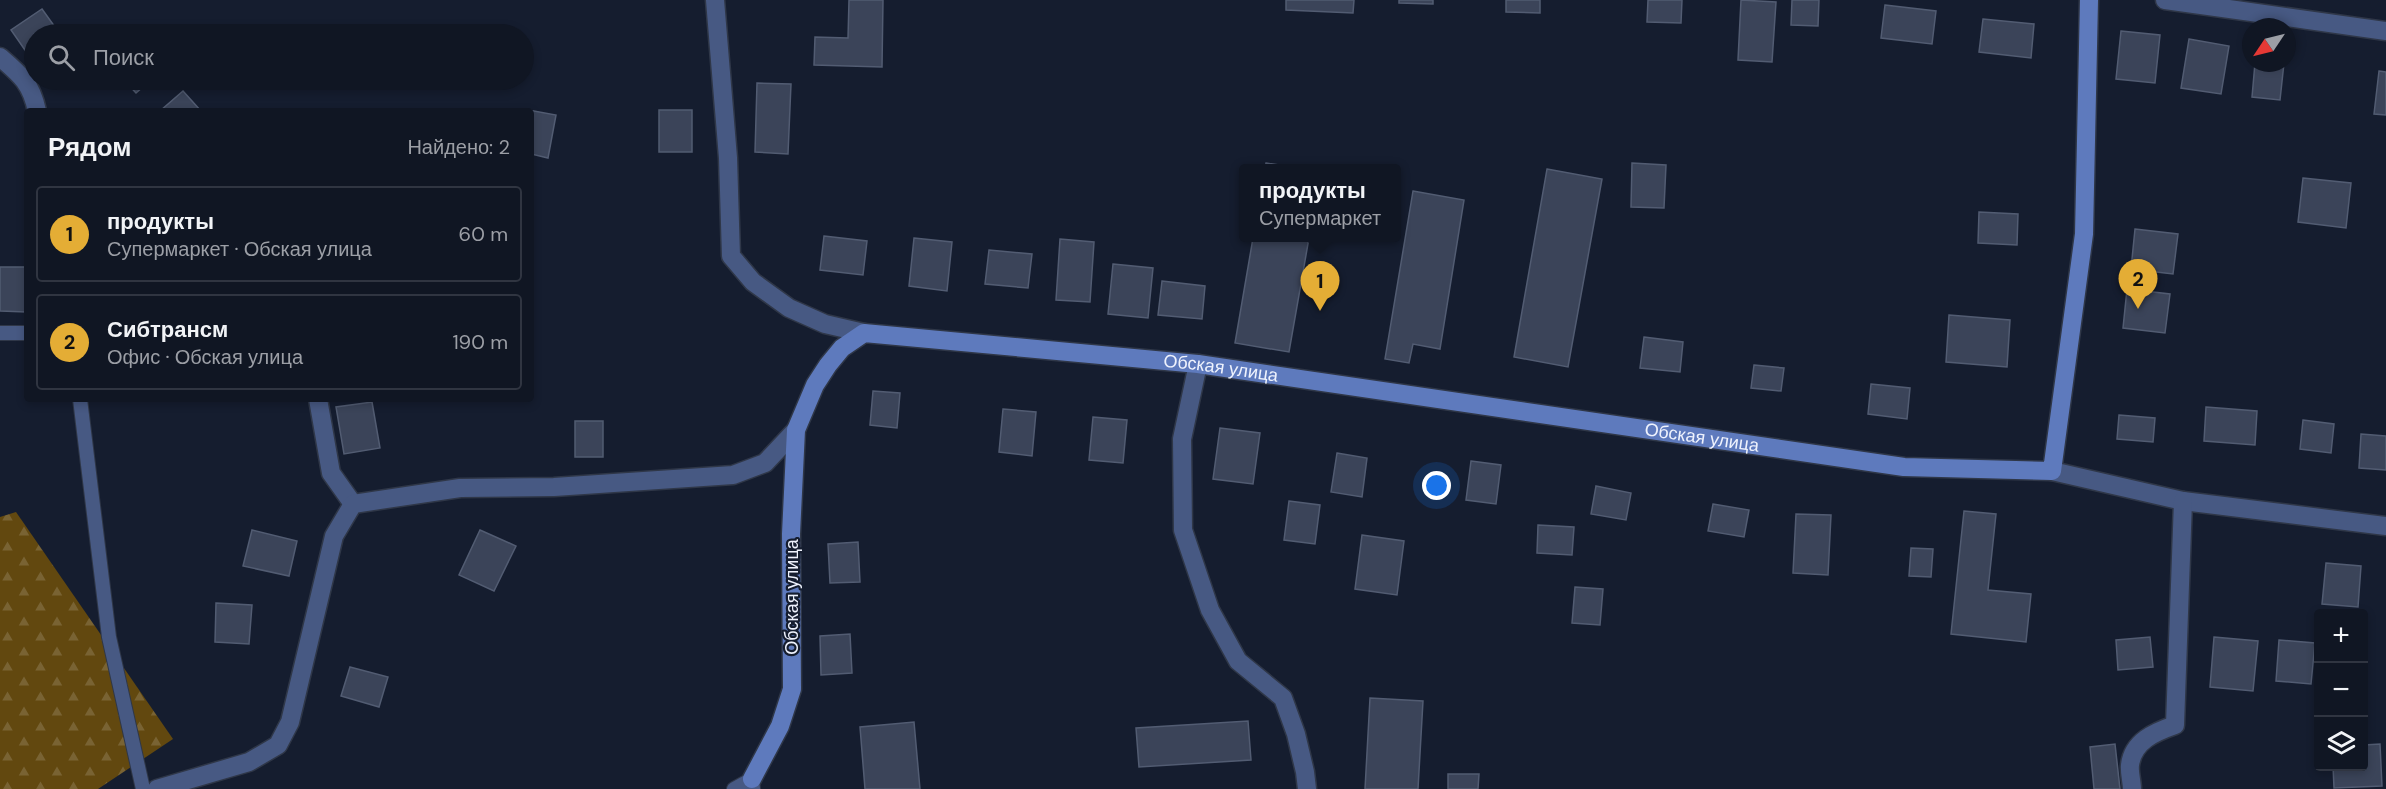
<!DOCTYPE html>
<html lang="ru">
<head>
<meta charset="utf-8">
<style>
  :root { --surface:#101623; --page:#191f2b; --text:#f1f3f6; --muted:#9c9fa6; --line:#303541; --accent:#e4ad35 }
  body { margin:0; font-family:"DM Sans",sans-serif; background:var(--page); color:var(--text) }
  .controls { position:absolute; right:18px; bottom:18px; display:grid; overflow:hidden; border-radius:6px; box-shadow:0 3px 9px #0003 }
  .controls button { width:54px; height:54px; display:grid; place-items:center; padding:0; border:0; border-bottom:2px solid var(--line); background:var(--surface); color:var(--text); font:30px sans-serif }
  .compass { position:absolute; left:2242px; top:18px; width:54px; height:54px; border-radius:50%; background:var(--surface); box-shadow:0 3px 9px #0003; rotate:235deg }
  .you { position:absolute; left:1437px; top:486px; width:21px; height:21px; margin:-15px; border:4px solid #fff; border-radius:50%; background:#1a73e8; box-shadow:0 0 0 9px #1a73e833 }
  .badge { display:grid; place-items:center; width:39px; height:39px; border-radius:50%; background:var(--accent); color:#111; font-size:20px; font-weight:700 }
  .pin { position:absolute; translate:-50% -50px; filter:drop-shadow(0 2px 3px #0008) }
  .pin::after { content:''; position:absolute; top:32px; width:21px; height:18px; background:inherit; clip-path:polygon(0 0,100% 0,50% 100%) }
  .popup { position:absolute; left:1239px; top:164px; width:162px; height:78px; box-sizing:border-box; display:grid; place-content:center; border-radius:6px; background:var(--surface); filter:drop-shadow(0 2px 4px #0005); font-size:20px; white-space:nowrap; color:var(--muted) }
  .popup b { font-size:22px; color:var(--text) }
  .popup::after { content:''; position:absolute; left:50%; top:100%; margin-left:-12px; border:12px solid transparent; border-top-color:var(--surface) }
  .list { margin:0; padding:0; list-style:none }
  h2 { display:flex; justify-content:space-between; align-items:center; height:78px; margin:0; padding:0 24px; font-size:26px }
  h2 small { font-size:20px; font-weight:400; color:var(--muted) }
  .list li { display:grid; grid-template-columns:39px 1fr auto; gap:18px; align-items:center; box-sizing:border-box; height:96px; margin:0 12px 12px; padding:0 12px; border:2px solid var(--line); border-radius:6px }
  .list b { display:block; font-size:22px; white-space:nowrap }
  .list p { margin:0; font-size:20px; white-space:nowrap; color:var(--muted) }
  .list em { font-size:20px; font-style:normal; color:var(--muted) }
  .icon { flex:none; width:33px; height:33px; fill:none; stroke:currentColor; stroke-width:2; stroke-linecap:round; stroke-linejoin:round }
  .map { position:relative; flex:none; width:2386px; height:789px; overflow:hidden }
  .search { position:absolute; background:var(--surface); box-shadow:0 3px 9px #0003; left:24px; top:24px; width:510px; height:66px; display:flex; align-items:center; gap:15px; box-sizing:border-box; padding:0 21px; border-radius:33px; color:var(--muted); font-size:22px }
  .panel { position:absolute; background:var(--surface); box-shadow:0 3px 9px #0003; left:24px; top:108px; width:510px; height:294px; border-radius:6px }
  .map>svg:first-child { display:block }
</style>
</head>
<body>
<div class="map">
<svg width="2386" height="789" viewBox="0 0 2386 789">
  <defs>
    <pattern id="forest-firs" width="22" height="20" patternUnits="userSpaceOnUse" patternTransform="scale(1.5)"><rect width="22" height="20" fill="#62480f"/><path d="M5 1l3.5 6h-7zM16 11l3.5 6h-7z" fill="#796333"/></pattern>
  </defs>
  <rect width="100%" height="100%" fill="#151d2f"/>
  <!-- forest -->
  <path fill="url(#forest-firs)" d="M16,512L173,739L98,789H0V517Z"/>
  <!-- building -->
  <g fill="#3b4459" stroke="#525c72" stroke-width="1.5">
    <path d="M849,0H883L882,67L814,65L815,37L848,38Z"/>
    <path d="M1286,0H1354L1353,13L1286,10Z"/>
    <path d="M1399,0H1433V4L1399,3Z"/>
    <path d="M1506,0H1540V13L1506,12Z"/>
    <path d="M1648,0H1682L1681,23L1647,22Z"/>
    <path d="M1741,0L1776,2L1772,62L1738,60Z"/>
    <path d="M1792,0H1819L1818,26L1791,25Z"/>
    <path d="M1885,5L1936,11L1932,44L1881,38Z"/>
    <path d="M42,9L60,34H34V63L11,30Z"/>
    <path d="M1983,19L2034,24L2031,58L1979,52Z"/>
    <path d="M2121,31L2160,35L2155,83L2116,79Z"/>
    <path d="M2189,39L2229,46L2221,94L2181,88Z"/>
    <path d="M2255,63H2284L2280,100L2252,97Z"/>
    <path d="M2379,71L2386,72V115L2374,114Z"/>
    <path d="M124,80H151L136,93Z"/>
    <path d="M757,83L791,84L788,154L755,152Z"/>
    <path d="M183,91L201,111H160Z"/>
    <path d="M523,109L556,115L548,158L531,154V111H523Z"/>
    <rect x="659" y="110" width="33" height="42"/>
    <path d="M1266,163L1298,168H1265Z"/>
    <path d="M1632,163L1666,165L1664,208L1631,207Z"/>
    <path d="M1547,169L1602,179L1568,367L1514,357Z"/>
    <path d="M2303,178L2351,183L2346,228L2298,222Z"/>
    <path d="M1413,191L1464,200L1440,349L1413,344L1409,363L1385,359Z"/>
    <path d="M1979,212L2018,214L2017,245L1978,243Z"/>
    <path d="M2135,229L2178,234L2173,274L2131,269Z"/>
    <path d="M824,236L867,241L863,275L820,270Z"/>
    <path d="M914,238L952,242L947,291L909,286Z"/>
    <path d="M1253,238H1309L1289,352L1235,343Z"/>
    <path d="M1060,239L1094,242L1090,302L1056,300Z"/>
    <path d="M989,250L1032,254L1028,288L985,284Z"/>
    <path d="M1113,264L1153,268L1148,318L1108,314Z"/>
    <path d="M0,267H27L26,312L0,311Z"/>
    <path d="M1162,281L1205,286L1202,319L1158,315Z"/>
    <path d="M2127,289L2170,294L2165,333L2123,328Z"/>
    <path d="M1949,315L2010,320L2007,367L1946,362Z"/>
    <path d="M1644,337L1683,342L1680,372L1640,368Z"/>
    <path d="M1754,365L1784,368L1781,391L1751,388Z"/>
    <path d="M1871,384L1910,388L1907,419L1868,414Z"/>
    <path d="M873,391L900,393L897,428L870,425Z"/>
    <path d="M372,402L380,448L344,454L336,407Z"/>
    <path d="M2206,407L2257,411L2255,445L2204,441Z"/>
    <path d="M1003,409L1036,412L1032,456L999,452Z"/>
    <path d="M2119,415L2155,418L2153,442L2117,439Z"/>
    <path d="M1093,417L1127,420L1123,463L1089,460Z"/>
    <path d="M2303,420L2334,424L2331,453L2300,449Z"/>
    <rect x="575" y="421" width="28" height="36"/>
    <path d="M1220,428L1260,433L1253,484L1213,479Z"/>
    <path d="M2361,434L2386,436V470L2359,468Z"/>
    <path d="M1337,453L1367,458L1362,497L1331,492Z"/>
    <path d="M1471,461L1501,465L1496,504L1466,500Z"/>
    <path d="M1596,486L1631,493L1626,520L1591,514Z"/>
    <path d="M1289,501L1320,505L1315,544L1284,540Z"/>
    <path d="M1713,504L1749,510L1744,537L1708,531Z"/>
    <path d="M1964,511L1996,514L1988,590L2031,594L2026,642L1951,634Z"/>
    <path d="M1796,514L1831,515L1828,575L1793,573Z"/>
    <path d="M1538,525L1574,527L1572,555L1537,553Z"/>
    <path d="M252,530L297,541L289,576L243,566Z"/>
    <path d="M480,530L516,546L494,591L459,575Z"/>
    <path d="M1362,535L1404,541L1397,595L1355,589Z"/>
    <path d="M858,542L860,582L830,583L828,544Z"/>
    <path d="M1911,548L1933,549L1931,577L1909,576Z"/>
    <path d="M2326,563L2361,566L2358,607L2322,604Z"/>
    <path d="M1575,587L1603,589L1600,625L1572,623Z"/>
    <path d="M216,603L252,605L249,644L215,642Z"/>
    <path d="M850,634L852,673L821,675L820,636Z"/>
    <path d="M2150,637L2153,667L2118,670L2116,640Z"/>
    <path d="M2214,637L2258,641L2253,691L2210,687Z"/>
    <path d="M2279,640L2315,643L2311,684L2276,681Z"/>
    <path d="M350,667L388,677L379,707L341,696Z"/>
    <path d="M1370,698L1423,701L1418,789H1365Z"/>
    <path d="M1248,721L1251,760L1139,767L1136,728Z"/>
    <path d="M914,722L920,789H865L860,727Z"/>
    <path d="M2115,744L2120,789H2094L2090,747Z"/>
    <path d="M2380,744L2382,786L2334,788L2333,766H2364V745Z"/>
    <path d="M1448,774H1479L1478,789H1448Z"/>
  </g>
  <g fill="none" stroke-linecap="round" stroke-linejoin="round">
    <!-- lane casing -->
    <g stroke="#2f3748" stroke-width="16">
      <g id="lane">
        <path d="M0,333H27"/>
        <path d="M80,399L109,637L143,789"/>
        <path d="M734,789L752,779L753,789"/>
      </g>
    </g>
    <!-- street casing -->
    <g stroke="#2f3748" stroke-width="21">
      <g id="street">
        <path d="M715,0L728,158L731,256L753,282L789,308L825,324L864,333"/>
        <path d="M2165,0L2386,31"/>
        <path d="M0,57C21,75 31,83 37,111"/>
        <path d="M1198,364L1182,439L1183,530L1210,610L1238,661L1283,698L1296,734L1305,772L1307,789"/>
        <path d="M318,399L331,473L353,504"/>
        <path d="M2052,471L2183,501L2386,526"/>
        <path d="M157,789L249,762L278,745L290,722L334,536L353,504L460,488L554,487L733,475L765,463L796,430"/>
        <path d="M2132,789C2132,782 2129,772 2130,765C2133,741 2155,732 2175,725L2183,501"/>
      </g>
    </g>
    <!-- secondary casing -->
    <g stroke="#2f3748" stroke-width="21">
      <g id="secondary">
        <path id="s1" d="M752,779L780,726L792,689L791,534L796,430L815,385L828,365L842,348L864,333L1198,364L1904,467L2052,471L2084,234L2089,0"/>
      </g>
    </g>
    <!-- lane -->
    <use href="#lane" stroke="#475983" stroke-width="14"/>
    <!-- street -->
    <use href="#street" stroke="#475983" stroke-width="18"/>
    <!-- secondary -->
    <use href="#secondary" stroke="#5e7abd" stroke-width="18"/>
  </g>
  <g text-anchor="middle" stroke-width="4.5" stroke-linejoin="round" paint-order="stroke">
    <!-- street labels -->
    <g font-size="18" fill="#eef2fd" stroke="#151d2f">
      <text dy="6" stroke="none"><textPath href="#s1" startOffset="838">Обская улица</textPath></text>
      <text dy="6" stroke="none"><textPath href="#s1" startOffset="1324">Обская улица</textPath></text>
      <text transform="translate(792 597) rotate(-90)" y="6">Обская улица</text>
    </g>
  </g>
</svg>
<div class="controls">
<button>+</button>
<button>−</button>
<button><svg class="icon" aria-label="layers" viewBox="0 0 24 24"><path d="M12 4l9 5-9 5-9-5zM3 14l9 5 9-5"/></svg></button>
</div>
<svg class="compass" viewBox="-18 -18 36 36"><path d="M0-13l5 13h-10z" fill="#e53935"/><path d="M0 13l5-13h-10z" fill="#9c9fa6"/></svg>
<div class="you"></div>
<div class="pin badge" style="left:1320px;top:311px">1</div>
<div class="popup"><b>продукты</b>Супермаркет</div>
<div class="pin badge" style="left:2138px;top:309px">2</div>
<div class="search"><svg class="icon" aria-label="search" viewBox="0 0 24 24"><circle cx="10" cy="10" r="6"/><path d="M15 15l6 6"/></svg>Поиск</div>
<section class="panel">
<h2>Рядом<small>Найдено: 2</small></h2>
<ul class="list">
<li><span class="badge">1</span><div><b>продукты</b><p>Супермаркет · Обская улица</p></div><em>60 m</em></li>
<li><span class="badge">2</span><div><b>Сибтрансм</b><p>Офис · Обская улица</p></div><em>190 m</em></li>
</ul>
</section>
</div>
</body>
</html>
